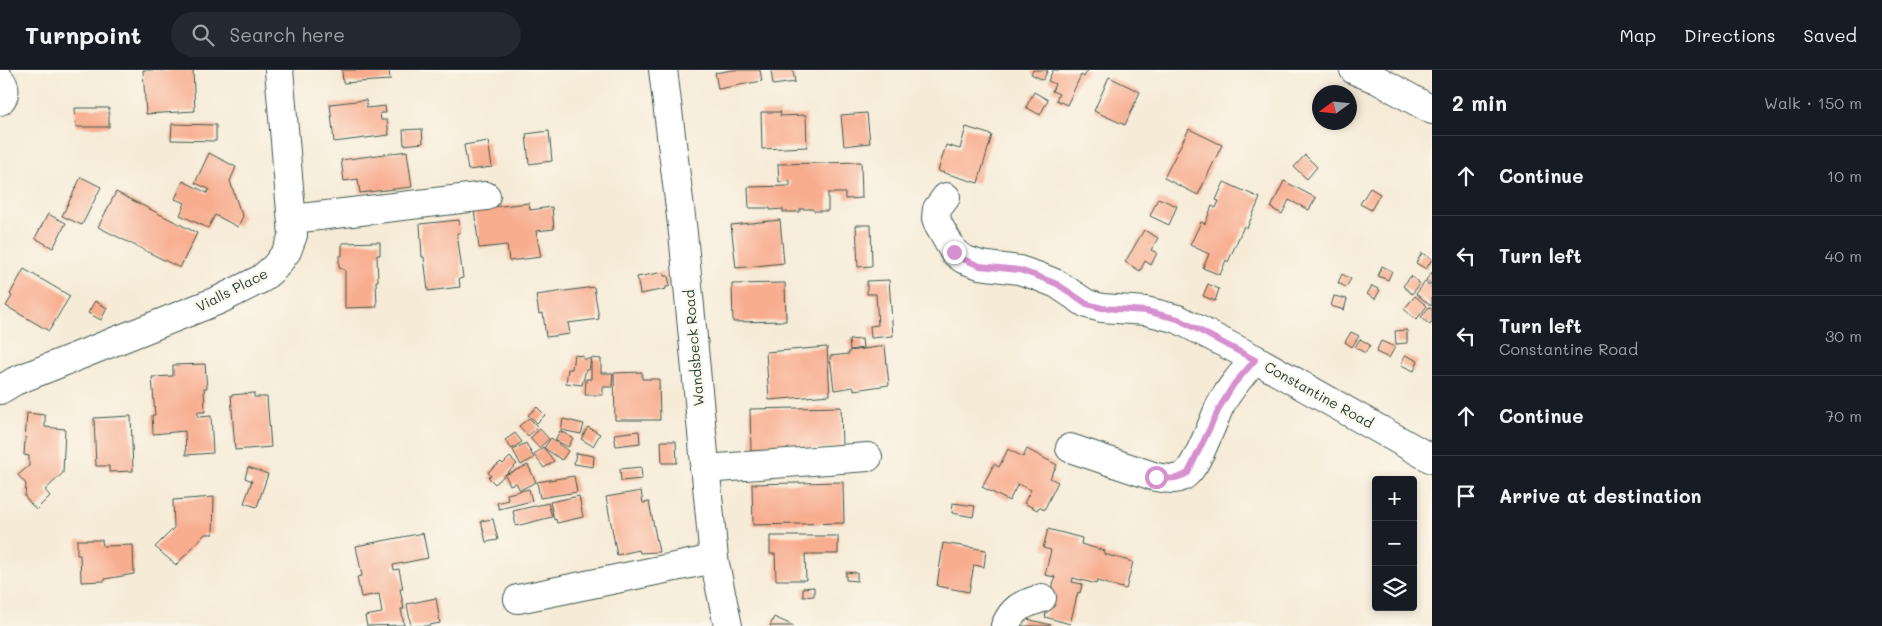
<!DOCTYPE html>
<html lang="en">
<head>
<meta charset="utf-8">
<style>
  :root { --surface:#171b24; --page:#242831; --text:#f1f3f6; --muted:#9ea1a6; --line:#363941 }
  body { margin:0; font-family:Mali,sans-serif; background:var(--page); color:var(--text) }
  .controls { position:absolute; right:15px; bottom:15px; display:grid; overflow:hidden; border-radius:5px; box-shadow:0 2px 8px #0003 }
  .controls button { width:45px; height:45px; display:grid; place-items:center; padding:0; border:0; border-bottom:1px solid var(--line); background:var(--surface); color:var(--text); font:25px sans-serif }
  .compass { position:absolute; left:1312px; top:15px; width:45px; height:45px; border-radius:50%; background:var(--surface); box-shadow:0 2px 8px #0003; rotate:255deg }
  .stop { position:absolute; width:15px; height:15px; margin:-11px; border:4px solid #d690ce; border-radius:50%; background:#fff }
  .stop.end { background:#d690ce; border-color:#fff; box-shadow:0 1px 5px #0008 }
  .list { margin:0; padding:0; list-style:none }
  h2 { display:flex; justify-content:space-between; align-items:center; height:65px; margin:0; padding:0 20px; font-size:21px }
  h2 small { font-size:16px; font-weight:400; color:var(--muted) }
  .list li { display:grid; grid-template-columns:32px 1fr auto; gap:15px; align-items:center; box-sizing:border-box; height:80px; padding:0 20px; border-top:1px solid var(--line) }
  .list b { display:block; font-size:19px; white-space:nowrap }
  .list p { margin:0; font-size:16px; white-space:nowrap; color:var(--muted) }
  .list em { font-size:16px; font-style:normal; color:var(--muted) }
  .icon { flex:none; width:28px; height:28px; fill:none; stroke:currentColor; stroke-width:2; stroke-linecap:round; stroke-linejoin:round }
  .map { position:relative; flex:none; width:1432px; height:556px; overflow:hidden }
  header { display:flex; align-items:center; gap:30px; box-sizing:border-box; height:70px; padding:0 25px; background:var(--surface); border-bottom:1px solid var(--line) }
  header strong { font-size:24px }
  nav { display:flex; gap:28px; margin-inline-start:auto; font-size:18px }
  .search { width:350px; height:45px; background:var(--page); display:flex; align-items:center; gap:12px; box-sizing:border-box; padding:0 18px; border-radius:28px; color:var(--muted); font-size:19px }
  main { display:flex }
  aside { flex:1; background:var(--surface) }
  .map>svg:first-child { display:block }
</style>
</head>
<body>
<header>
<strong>Turnpoint</strong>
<div class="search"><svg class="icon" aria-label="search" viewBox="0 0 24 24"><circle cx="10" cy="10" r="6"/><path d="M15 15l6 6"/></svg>Search here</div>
<nav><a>Map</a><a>Directions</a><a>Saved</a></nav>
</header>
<main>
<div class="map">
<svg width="1432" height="556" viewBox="0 0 1432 556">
  <rect width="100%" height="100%" fill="#fbf7ec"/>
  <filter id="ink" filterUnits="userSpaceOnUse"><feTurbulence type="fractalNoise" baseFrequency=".02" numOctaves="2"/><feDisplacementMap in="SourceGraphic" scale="10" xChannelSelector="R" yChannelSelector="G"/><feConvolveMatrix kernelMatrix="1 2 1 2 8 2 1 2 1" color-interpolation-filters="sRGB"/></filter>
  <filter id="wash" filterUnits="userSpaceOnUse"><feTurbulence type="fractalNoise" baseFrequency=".0096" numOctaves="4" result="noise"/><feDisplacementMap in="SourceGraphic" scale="20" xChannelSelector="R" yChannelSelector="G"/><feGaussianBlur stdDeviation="1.12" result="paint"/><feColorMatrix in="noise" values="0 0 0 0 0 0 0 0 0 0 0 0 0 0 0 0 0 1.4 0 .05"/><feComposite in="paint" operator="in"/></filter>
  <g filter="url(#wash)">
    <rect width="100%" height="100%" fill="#f6ebd7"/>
    <g id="blocks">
      <!-- building -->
      <g fill="#f8ad8f">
        <path d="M143,0H193L195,41L146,44Z"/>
        <path d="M342,0H389L390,10L343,13Z"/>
        <path d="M732,0H760L762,11L718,19L715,3Z"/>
        <path d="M771,0H793L795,12L773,15Z"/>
        <path d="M1033,0H1048L1043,10L1031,4Z"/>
        <path d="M1053,0H1088L1084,7L1081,5L1067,35L1056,30L1059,24L1052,21L1055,14L1048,11Z"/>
        <path d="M1109,7L1140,22L1125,55L1094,41Z"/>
        <path d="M1034,22L1048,30L1040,45L1026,37Z"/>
        <path d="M366,30L367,38L385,36L386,43H380L381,50H387L389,65L334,72L330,34Z"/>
        <path d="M75,38H109V57H76Z"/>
        <path d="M761,42H781L780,46L806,45L807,77L762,79Z"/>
        <path d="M867,43L870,73L844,76L841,45Z"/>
        <path d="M172,54L216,55V71L171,70Z"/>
        <path d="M966,57L992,65L978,113L938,101L946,75L960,79Z"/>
        <path d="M422,59L423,73L404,75L403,60Z"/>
        <path d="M1189,59L1222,75L1198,125L1164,108Z"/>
        <path d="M549,61L552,91L529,94L526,64Z"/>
        <path d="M488,71L492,97L468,100L464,75Z"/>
        <path d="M407,81L412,117L360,123L358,109L344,111L341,90Z"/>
        <path d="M209,83L236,97L230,111L239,138L243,146L238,157L215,145L208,158L180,145L185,133L175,129L183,111L207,123L209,119L195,113Z"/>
        <path d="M1305,85L1317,97L1307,109L1294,97Z"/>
        <path d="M861,92L862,128L845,129V123H828V141H814L812,139H800V142H783V139L770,140V138H749L748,117L790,116V111L779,112L778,94Z"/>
        <path d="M81,107L101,117L82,155L62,146Z"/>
        <path d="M1284,111L1316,128L1309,140L1289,130L1282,144L1271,138Z"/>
        <path d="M1224,112L1260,128L1247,158L1244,156L1228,192L1226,190L1220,205L1203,198L1209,184L1190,175L1201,152L1205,154L1212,136L1216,138L1219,131L1216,130Z"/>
        <path d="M1370,118L1380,124L1371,140L1360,134Z"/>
        <path d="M116,122L197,163L180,198L98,157Z"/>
        <path d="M1158,128L1177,136L1169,155L1150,146Z"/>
        <path d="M529,133L530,140L552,137L554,159L536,161L541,187L509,191L507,175L479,178L474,139Z"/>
        <path d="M48,144L66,153L53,178L35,168Z"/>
        <path d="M459,150L460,163H457L463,208L459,209L460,217L428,221L424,187H422L420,154Z"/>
        <path d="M780,150L784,193L736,198L731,155Z"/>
        <path d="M856,155H871L872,196L858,197Z"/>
        <path d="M1144,160L1158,168L1151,180L1157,183L1151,195L1145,191L1140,201L1125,192Z"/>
        <path d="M380,172V185H377L378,211H376L377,237L345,238V200L339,198V186H342V173Z"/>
        <path d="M1422,183L1432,189L1426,199L1416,193Z"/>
        <path d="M1382,196L1392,201L1388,210L1378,206Z"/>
        <path d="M24,199L70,226L49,261L6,236L12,226L10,224Z"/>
        <path d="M664,202V206H668L670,216L666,217V219L640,224L637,207Z"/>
        <path d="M1432,202V215L1426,210Z"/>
        <path d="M1342,204L1351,209L1346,217L1338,213Z"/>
        <path d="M1411,206L1420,214L1412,224L1403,216Z"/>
        <path d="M889,210L893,266L871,268L870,256L878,255L876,224H867V211Z"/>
        <path d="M1425,212L1432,218V236L1416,224Z"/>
        <path d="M785,213L786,251L733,252L732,214Z"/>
        <path d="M1208,214L1219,219L1215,231L1203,226Z"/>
        <path d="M1372,216L1380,220L1375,229L1367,224Z"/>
        <path d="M594,217L599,249L568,253L570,264L546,267L543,243L539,244L536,225Z"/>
        <path d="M1334,226L1347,229L1344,240L1331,236Z"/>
        <path d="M1415,226L1427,236L1416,250L1404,239Z"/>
        <path d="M95,231L107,238L101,250L88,243Z"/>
        <path d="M1429,237L1432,239V252L1430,255L1421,247Z"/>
        <path d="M1407,260V273L1396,274L1395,261Z"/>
        <path d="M1351,262L1359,266L1352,277L1345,272Z"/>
        <path d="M862,269L863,278L850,280L849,270Z"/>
        <path d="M1360,269L1370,275L1365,283L1355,277Z"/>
        <path d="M1381,271L1395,277L1389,288L1376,282Z"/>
        <path d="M885,276L889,315L854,320V317L834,320L830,286L849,284V281Z"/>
        <path d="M827,277L830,325L769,330L766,282Z"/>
        <path d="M574,285L583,286V289H591L589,300H586L582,315L566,313L568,299H572Z"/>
        <path d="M1405,285L1418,291L1414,301L1401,295Z"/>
        <path d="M591,288L601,289V303H613L612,317H603V325H585L586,309H591Z"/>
        <path d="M205,294L207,318H204L205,342H198V347L211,346L213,383L186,385L185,361L153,364L152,345H155L152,307L173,306V295Z"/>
        <path d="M642,302V309H659L660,350H615L614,303Z"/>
        <path d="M254,323V327H267L271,377L235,380L231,325Z"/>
        <path d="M537,337L545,345L537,353L528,345Z"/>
        <path d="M841,337L842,378L751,381L750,339Z"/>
        <path d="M27,343L45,345V357L65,359L63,403L45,420L50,426L36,440L25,427L26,414L18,405L29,396V386L24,385Z"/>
        <path d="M131,346L133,401L109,402V396H96L94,348Z"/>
        <path d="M529,348L538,357L528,366L519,356Z"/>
        <path d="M563,349L584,354L581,364L561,360Z"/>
        <path d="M588,357L600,364L593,376L581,369Z"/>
        <path d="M540,359L549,369L539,378L530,368Z"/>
        <path d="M560,361L573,368L568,377L555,370Z"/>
        <path d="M639,361L640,373L616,376L614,364Z"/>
        <path d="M515,363L522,372L512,379L505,370Z"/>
        <path d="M551,368L568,381L562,390L544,378Z"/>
        <path d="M661,371H676L677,393H662Z"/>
        <path d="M526,373L534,388L521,395L513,380Z"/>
        <path d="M543,377L554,391L544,398L534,385Z"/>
        <path d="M1008,379L1023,387L1027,379L1057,395L1050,408L1058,412L1044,440L1039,437L1037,440L1024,433L1031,420L1018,414L1009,431L982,417L994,394L999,397Z"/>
        <path d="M576,383L594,386L593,397L574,394Z"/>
        <path d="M510,387L517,394L495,414L488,407L491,406L488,402L501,392L503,394Z"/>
        <path d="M528,395L536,412L520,420L516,413L510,415L505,405Z"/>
        <path d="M248,397L268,404L257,437L244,433L252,411L245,408Z"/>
        <path d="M641,397L642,409L621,411L620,399Z"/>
        <path d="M574,406L577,422L540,428L537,412Z"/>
        <path d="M843,412L844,453L753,455L752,414Z"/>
        <path d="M529,419L532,431L499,439L497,433L508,430L507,424Z"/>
        <path d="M641,421L643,433L649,432L659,482L640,483L639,480L617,485L606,427Z"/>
        <path d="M579,426L583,447L557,453L556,449L554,450L550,432Z"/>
        <path d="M214,427L213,464H205L176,495L155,477L174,458L173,430Z"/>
        <path d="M548,433L552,447L516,456L513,441Z"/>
        <path d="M953,433L975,436L973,447L952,443Z"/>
        <path d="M493,449L498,470L486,472L481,451Z"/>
        <path d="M1048,459L1082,468L1081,474L1105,481L1104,484L1133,492L1126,519L1097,511L1096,514L1073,508L1072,512L1082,514L1080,523L1078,522L1070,554L1045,547L1055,507L1045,505L1051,480L1043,478Z"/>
        <path d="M423,463L428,488L393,495L394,500L399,499L403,519H400L404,539H401L404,555L367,556L365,546L382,543L379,524L361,527L357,507L362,506L356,476Z"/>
        <path d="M770,466H838V484H805L806,510H776L775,484H770Z"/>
        <path d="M77,470H102L103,476L133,475L134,504L105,509V511L81,512L80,485H77Z"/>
        <path d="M943,473L986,480L984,497L974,495L969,522L937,516Z"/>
        <path d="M846,502L857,503V511L846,510Z"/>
        <path d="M814,517V526L803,527V518Z"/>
        <path d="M436,528L440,553L425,556H411L407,534Z"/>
        <path d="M774,547L794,556H770Z"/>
        <path d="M1023,548L1051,555V556H1019Z"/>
      </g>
    </g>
  </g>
  <g filter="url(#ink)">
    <use href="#blocks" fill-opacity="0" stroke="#3f574c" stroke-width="1"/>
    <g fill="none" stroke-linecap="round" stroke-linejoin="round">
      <!-- minor casing -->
      <g stroke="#3f574c" stroke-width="30">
        <g id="minor">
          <path d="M663,0L683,163L714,489L728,556"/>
          <path d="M1354,0L1376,9L1432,40"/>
          <path d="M0,10C6,16 6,25 0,31"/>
          <path d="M946,127L937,139L936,148L939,156L954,182L963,189L980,195L1019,200L1037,206L1057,214L1087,234L1102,238L1146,241L1178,249L1255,289L1432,389"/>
          <path d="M293,149L486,126"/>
          <path d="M0,320L15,311L219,230L261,209L275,197L287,181L293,165L279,0"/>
          <path d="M1070,378L1156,407C1167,409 1180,412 1188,402C1200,389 1212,353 1220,336C1229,319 1242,304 1255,289"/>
          <path d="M704,399L868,387"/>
          <path d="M518,529L714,489"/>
          <path d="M1005,556C1014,536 1022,535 1042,528"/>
        </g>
      </g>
      <!-- minor -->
      <use href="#minor" stroke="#fff" stroke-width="28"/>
    </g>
  </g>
  <g fill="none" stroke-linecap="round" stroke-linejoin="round" filter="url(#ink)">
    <!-- route -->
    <path stroke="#d690ce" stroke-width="6" d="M954,182L963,189L980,196L1019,200L1037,206L1057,214L1087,234L1102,238L1146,241L1178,249L1255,290L1234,314L1221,335L1188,403C1176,410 1168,409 1156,407"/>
  </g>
  <g text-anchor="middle" stroke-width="4.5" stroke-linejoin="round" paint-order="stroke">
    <!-- street labels -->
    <g font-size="14" fill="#1f3d34" stroke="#fbf7ec">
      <text transform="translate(232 220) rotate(-27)" y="5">Vialls Place</text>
      <text transform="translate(694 278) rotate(-95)" y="5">Wandsbeck Road</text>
      <text transform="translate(1319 325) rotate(29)" y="5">Constantine Road</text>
    </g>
  </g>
</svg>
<div class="controls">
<button>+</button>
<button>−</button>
<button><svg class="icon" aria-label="layers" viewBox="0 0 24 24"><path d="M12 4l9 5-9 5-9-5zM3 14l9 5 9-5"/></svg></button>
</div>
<svg class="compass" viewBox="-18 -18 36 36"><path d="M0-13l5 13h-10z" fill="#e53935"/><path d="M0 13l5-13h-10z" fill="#9ea1a6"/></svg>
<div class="stop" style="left:1156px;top:407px"></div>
<div class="stop end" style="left:954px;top:182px"></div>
</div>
<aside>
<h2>2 min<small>Walk · 150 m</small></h2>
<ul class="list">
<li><svg class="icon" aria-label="ahead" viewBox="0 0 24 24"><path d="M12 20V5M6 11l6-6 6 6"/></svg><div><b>Continue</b></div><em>10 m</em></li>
<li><svg class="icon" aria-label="left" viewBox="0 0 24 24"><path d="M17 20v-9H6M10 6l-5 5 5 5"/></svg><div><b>Turn left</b></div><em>40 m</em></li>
<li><svg class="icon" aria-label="left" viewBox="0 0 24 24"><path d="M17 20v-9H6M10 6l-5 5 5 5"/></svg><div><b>Turn left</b><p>Constantine Road</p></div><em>30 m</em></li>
<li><svg class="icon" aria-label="ahead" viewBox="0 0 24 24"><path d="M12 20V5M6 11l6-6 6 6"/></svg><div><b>Continue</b></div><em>70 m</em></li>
<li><svg class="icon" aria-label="arrive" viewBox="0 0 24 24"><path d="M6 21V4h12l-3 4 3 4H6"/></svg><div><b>Arrive at destination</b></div></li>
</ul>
</aside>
</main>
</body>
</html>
